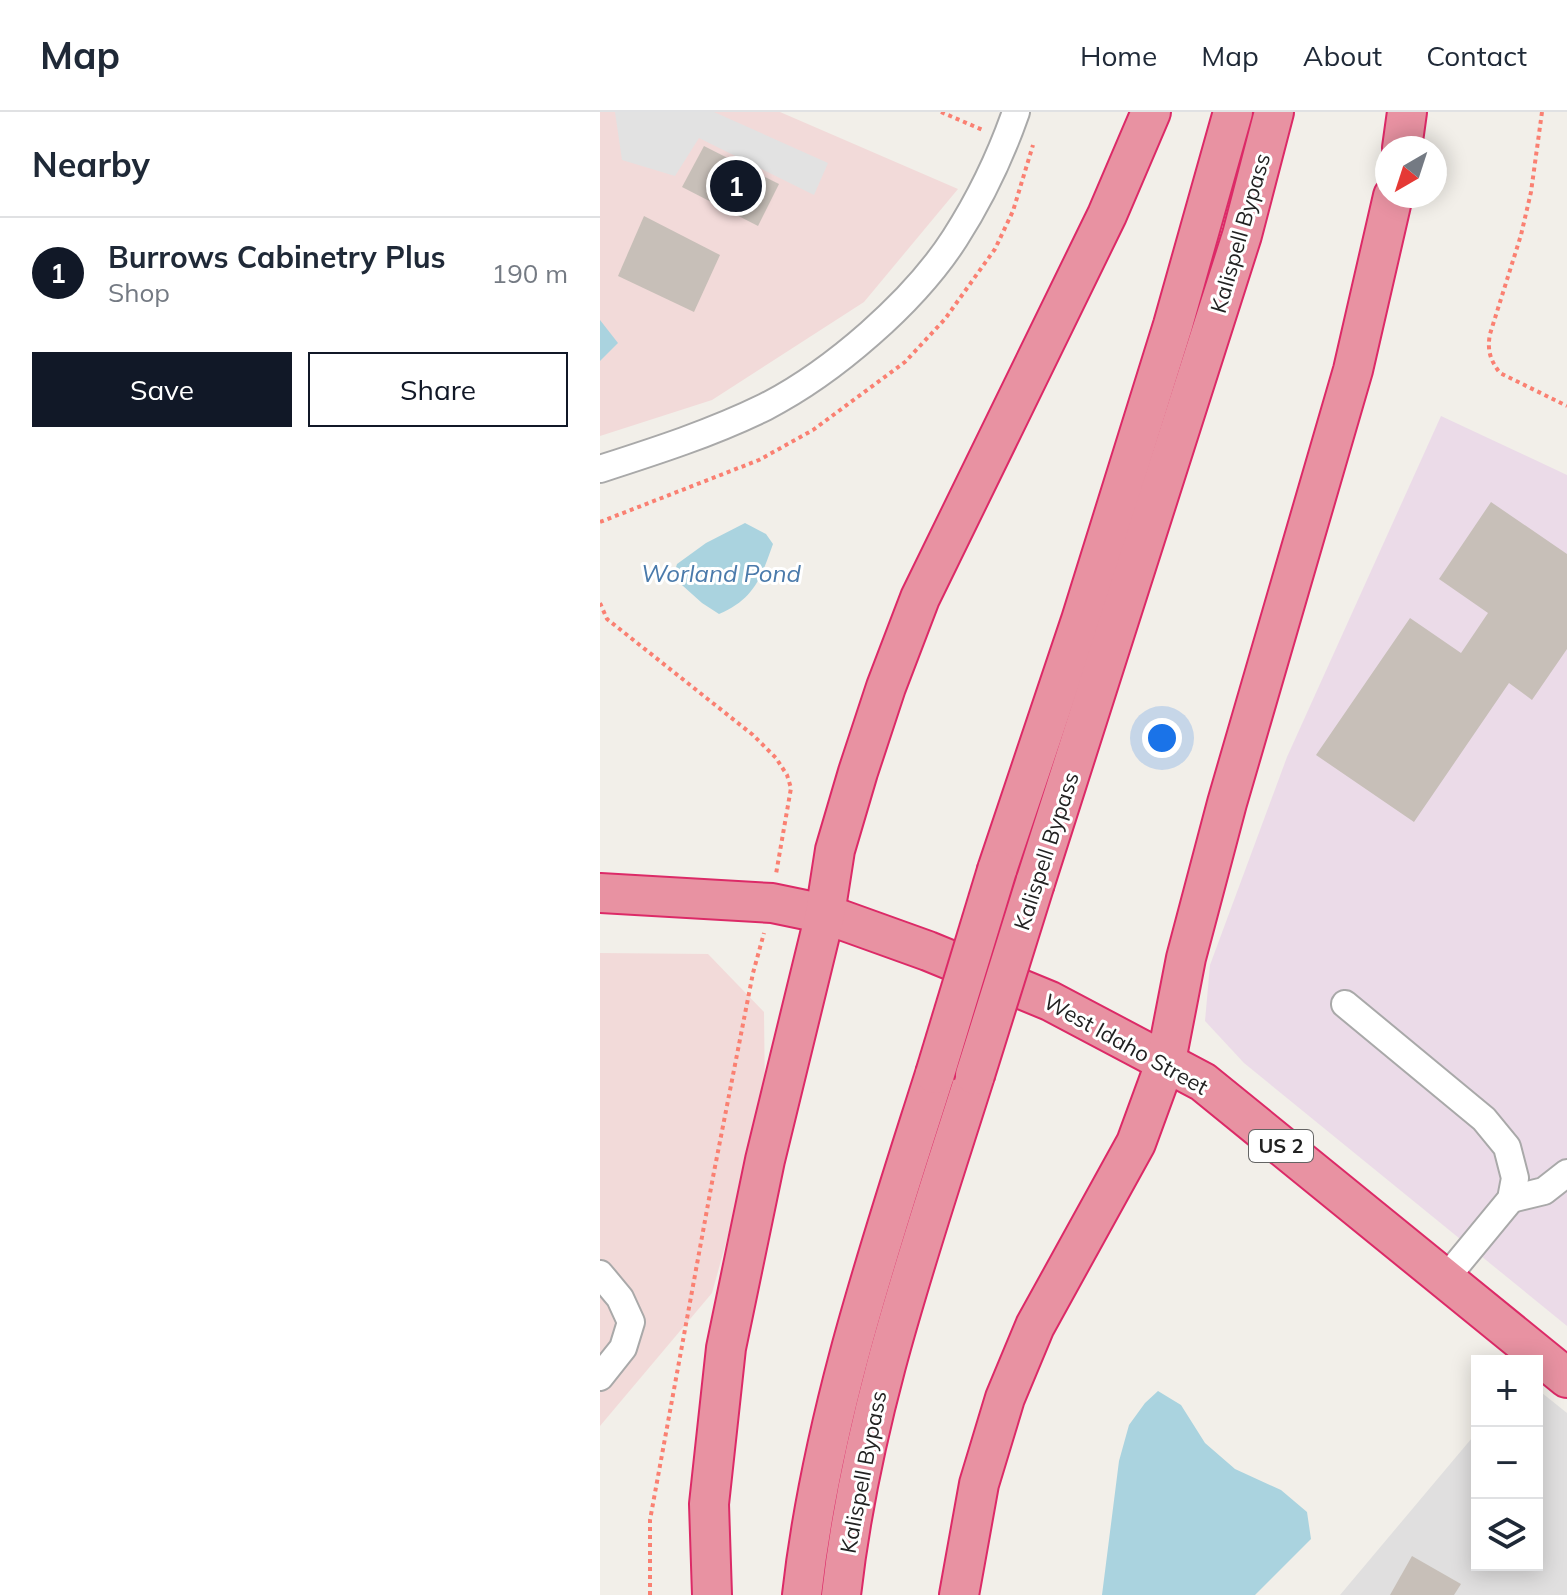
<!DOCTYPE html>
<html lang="en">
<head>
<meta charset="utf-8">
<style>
  :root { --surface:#fff; --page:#f6f6f7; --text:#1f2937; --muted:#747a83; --line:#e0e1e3; --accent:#111827 }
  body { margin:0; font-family:Mulish,sans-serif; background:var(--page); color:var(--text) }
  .controls { position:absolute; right:24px; bottom:24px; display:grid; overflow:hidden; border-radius:0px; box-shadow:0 4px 20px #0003 }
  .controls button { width:72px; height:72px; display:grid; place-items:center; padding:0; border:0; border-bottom:2px solid var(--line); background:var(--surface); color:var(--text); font:40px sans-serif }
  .compass { position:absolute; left:775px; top:24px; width:72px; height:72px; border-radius:50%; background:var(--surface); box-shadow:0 4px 20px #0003; rotate:219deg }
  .you { position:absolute; left:562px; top:626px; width:28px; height:28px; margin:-20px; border:6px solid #fff; border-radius:50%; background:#1a73e8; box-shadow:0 0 0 12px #1a73e833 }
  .badge { display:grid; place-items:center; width:52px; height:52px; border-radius:50%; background:var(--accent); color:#fff; font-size:26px; font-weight:700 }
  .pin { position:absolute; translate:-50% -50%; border:4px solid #fff; box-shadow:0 2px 8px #0006 }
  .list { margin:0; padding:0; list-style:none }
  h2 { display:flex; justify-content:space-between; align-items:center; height:104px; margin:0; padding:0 32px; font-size:34px }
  h2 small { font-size:26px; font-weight:400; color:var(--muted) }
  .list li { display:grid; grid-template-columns:52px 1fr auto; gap:24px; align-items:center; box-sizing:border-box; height:112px; padding:0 32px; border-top:2px solid var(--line) }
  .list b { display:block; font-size:30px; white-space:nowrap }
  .list p { margin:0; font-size:26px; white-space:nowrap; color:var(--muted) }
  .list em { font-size:26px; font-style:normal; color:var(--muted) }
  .actions { display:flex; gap:16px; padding:24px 32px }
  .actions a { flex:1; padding:18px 0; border:2px solid var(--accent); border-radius:0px; text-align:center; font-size:28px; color:var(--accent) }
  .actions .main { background:var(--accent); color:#fff }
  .icon { flex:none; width:44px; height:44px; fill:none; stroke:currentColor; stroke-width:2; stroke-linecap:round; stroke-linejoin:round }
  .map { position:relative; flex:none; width:967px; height:1483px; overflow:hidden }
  header { display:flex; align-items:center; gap:48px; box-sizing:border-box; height:112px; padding:0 40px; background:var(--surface); border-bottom:2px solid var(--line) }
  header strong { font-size:38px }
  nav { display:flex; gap:44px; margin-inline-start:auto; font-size:28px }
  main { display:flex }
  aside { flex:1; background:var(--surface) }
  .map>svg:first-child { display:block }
</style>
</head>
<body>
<header>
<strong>Map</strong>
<nav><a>Home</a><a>Map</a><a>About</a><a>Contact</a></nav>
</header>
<main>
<aside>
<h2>Nearby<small></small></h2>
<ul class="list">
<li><span class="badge">1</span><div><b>Burrows Cabinetry Plus</b><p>Shop</p></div><em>190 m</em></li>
</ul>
<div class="actions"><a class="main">Save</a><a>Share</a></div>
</aside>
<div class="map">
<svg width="967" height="1483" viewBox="0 0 967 1483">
  <rect width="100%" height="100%" fill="#f2efe9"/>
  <!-- residential -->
  <path fill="#e0dfdf" d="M937,1277L967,1301V1483H740L877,1320V1453H937Z"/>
  <!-- commercial -->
  <g fill="#f2dad9">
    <path d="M0,0H180L358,77L264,190L112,288L0,324Z"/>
    <path d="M0,841L108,842L164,900L165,990L112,1181L0,1314Z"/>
  </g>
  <!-- industrial -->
  <path fill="#ebdbe8" d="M841,304L967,363V1214L644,951L605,909L610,853L687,645Z"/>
  <!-- parking -->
  <path fill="#e2e2e2" d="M15,0H114L228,51L214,83L99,26L75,64L22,48Z"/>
  <!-- water -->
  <g fill="#aad3df">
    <path d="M0,208L18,231L0,249Z"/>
    <path d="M145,411L166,422L173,432C161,466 154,487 119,502L102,491L73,465L77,452L106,431Z"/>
    <path d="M558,1279L581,1293L605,1331L635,1357L681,1378L707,1400L711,1427L655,1483H502L519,1349L529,1313L545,1291Z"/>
  </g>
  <!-- building -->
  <g fill="#c7bfb8">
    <path d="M104,34L179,72L158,114L82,75Z"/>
    <path d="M44,104L120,143L94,200L18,164Z"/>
    <path d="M891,390L967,442V537L932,588L909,571L814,710L716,643L810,506L861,541L888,501L839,467Z"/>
    <path d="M812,1444L861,1472L854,1483H790Z"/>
  </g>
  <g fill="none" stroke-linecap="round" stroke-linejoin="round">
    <!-- minor casing -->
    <g stroke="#a9a9a9" stroke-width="30">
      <g id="minor">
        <path d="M0,357C56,339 112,321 165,295C233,260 314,190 355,126C380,87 401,43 416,0"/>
        <path d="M745,892L884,1007L907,1035L915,1066L911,1087L845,1167"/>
        <path d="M911,1087L944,1079L967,1061"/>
        <path d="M0,1162L20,1186L31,1210L23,1236L0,1265"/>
      </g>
    </g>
    <!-- highway casing -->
    <g stroke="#dc2a67" stroke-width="42">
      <g id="highway">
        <path d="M802,36L807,0"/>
        <path d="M397,758L481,508L573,213L633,0"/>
        <path d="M435,771L642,123L674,0"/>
        <path d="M0,781L172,791L225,802L328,839L450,889L603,970L967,1266"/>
        <path d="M112,1483L109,1392L126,1236L165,1048L225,802L235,738L258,660L286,575L320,486L507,103L551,0"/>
        <path d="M202,1483C222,1305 281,1132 335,962"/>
        <path d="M241,1483C261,1303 321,1134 375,963"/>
        <path d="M359,1483L379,1372L405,1286L435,1214L536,1031L566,949L586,846L627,691L753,258L793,84"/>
      </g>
    </g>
    <!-- path -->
    <g stroke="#fa8072" stroke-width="4" stroke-dasharray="4 4" stroke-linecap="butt">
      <path d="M341,0L385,19"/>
      <path d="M942,0L931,80L921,123L890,222C887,238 890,248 900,261L967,294"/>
      <path d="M0,410L159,348L213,318L305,250L345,207L395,137L413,99L433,33"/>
      <path d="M0,491L7,507L153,623L176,646L187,663L191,676L176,762"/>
      <path d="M50,1483V1408L113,1065L153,861L164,821"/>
    </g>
    <!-- minor -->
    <use href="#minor" stroke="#fff" stroke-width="26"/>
    <!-- highway -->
    <use href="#highway" stroke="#e892a2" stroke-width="38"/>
    <!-- highway-bridge casing -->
    <g stroke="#dc2a67" stroke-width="42" stroke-linecap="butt">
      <g id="highway-bridge">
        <path d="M335,962L397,758"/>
        <path d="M375,963L435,771"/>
      </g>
    </g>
    <!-- highway-bridge -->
    <use href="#highway-bridge" stroke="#e892a2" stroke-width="38"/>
  </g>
  <g text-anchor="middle" stroke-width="6" stroke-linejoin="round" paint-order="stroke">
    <!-- shield labels -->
    <rect fill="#fff" stroke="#646464" stroke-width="2" x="649" y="1018" width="64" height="32" rx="6"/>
    <g font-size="20" font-weight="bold" fill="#222">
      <text x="681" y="1041">US 2</text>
    </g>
    <!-- street labels -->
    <g font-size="22" fill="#222" stroke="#fff">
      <text transform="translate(640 121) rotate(-74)" y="8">Kalispell Bypass</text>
      <text transform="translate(446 739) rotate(-72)" y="8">Kalispell Bypass</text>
      <text transform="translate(526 932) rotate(29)" y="8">West Idaho Street</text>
      <text transform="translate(263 1360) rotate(-79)" y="8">Kalispell Bypass</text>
    </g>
    <!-- water labels -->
    <g font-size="24" font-style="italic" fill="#4a7aab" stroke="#fff">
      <text x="121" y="470">Worland Pond</text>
    </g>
  </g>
</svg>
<div class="controls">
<button>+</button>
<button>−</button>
<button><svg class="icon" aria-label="layers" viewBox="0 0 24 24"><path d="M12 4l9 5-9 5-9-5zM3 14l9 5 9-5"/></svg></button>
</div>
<svg class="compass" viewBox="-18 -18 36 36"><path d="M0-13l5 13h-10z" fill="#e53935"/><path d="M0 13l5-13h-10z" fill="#747a83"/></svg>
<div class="you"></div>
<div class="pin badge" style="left:136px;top:74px">1</div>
</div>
</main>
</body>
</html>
